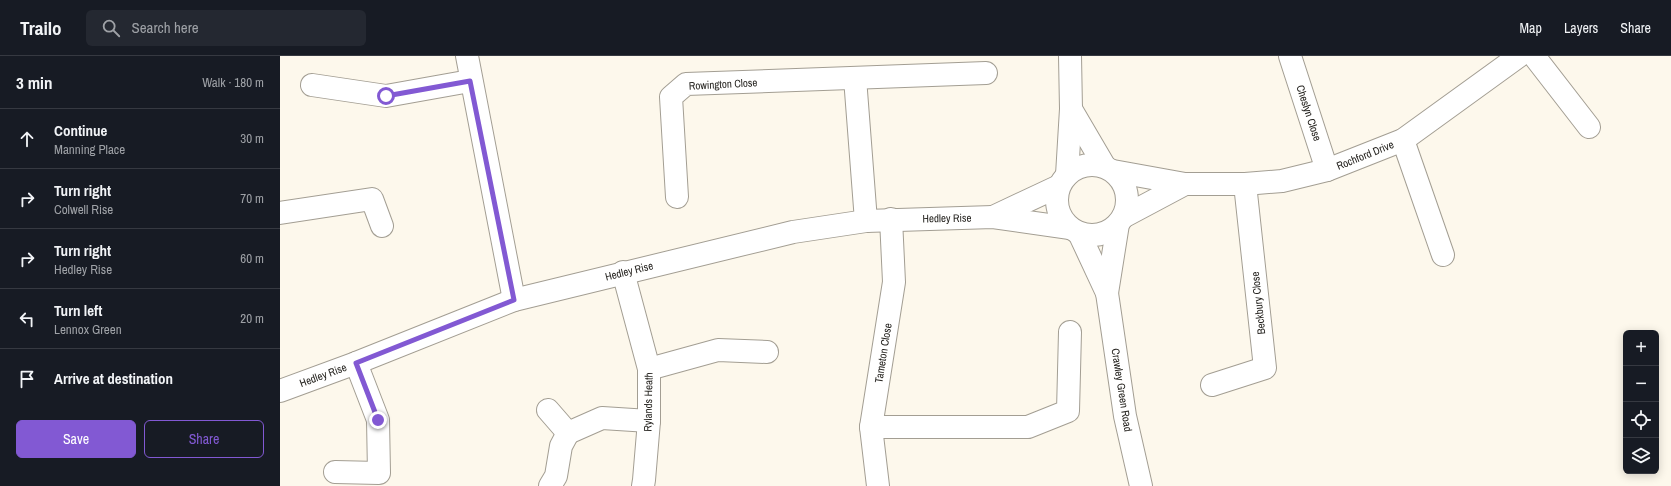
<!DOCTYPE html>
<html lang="en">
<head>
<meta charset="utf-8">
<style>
  :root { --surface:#171b24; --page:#242831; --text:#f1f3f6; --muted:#9ea1a6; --line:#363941; --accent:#8259d3 }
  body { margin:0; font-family:"Archivo Narrow",sans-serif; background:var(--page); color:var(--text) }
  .controls { position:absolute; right:12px; bottom:12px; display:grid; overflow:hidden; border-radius:6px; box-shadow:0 2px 10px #0003 }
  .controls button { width:36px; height:36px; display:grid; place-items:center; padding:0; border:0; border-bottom:1px solid var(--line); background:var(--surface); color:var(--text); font:20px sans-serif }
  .stop { position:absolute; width:12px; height:12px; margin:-9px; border:3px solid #8259d3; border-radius:50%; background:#fff }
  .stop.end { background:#8259d3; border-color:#fff; box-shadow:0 1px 4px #0008 }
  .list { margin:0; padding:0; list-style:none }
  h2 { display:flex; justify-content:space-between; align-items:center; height:52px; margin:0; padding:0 16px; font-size:17px }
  h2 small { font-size:13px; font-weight:400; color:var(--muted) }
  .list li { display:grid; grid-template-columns:26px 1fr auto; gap:12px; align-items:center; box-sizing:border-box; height:60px; padding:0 16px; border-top:1px solid var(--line) }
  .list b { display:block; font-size:15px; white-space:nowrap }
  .list p { margin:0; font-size:13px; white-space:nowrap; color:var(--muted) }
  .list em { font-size:13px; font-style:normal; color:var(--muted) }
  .actions { display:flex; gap:8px; padding:12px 16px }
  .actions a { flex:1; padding:9px 0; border:1px solid var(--accent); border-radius:6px; text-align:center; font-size:14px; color:var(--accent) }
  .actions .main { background:var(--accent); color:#fff }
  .icon { flex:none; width:22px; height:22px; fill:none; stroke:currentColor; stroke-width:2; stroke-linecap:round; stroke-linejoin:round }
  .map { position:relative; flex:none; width:1391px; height:430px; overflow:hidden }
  header { display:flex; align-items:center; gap:24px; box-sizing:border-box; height:56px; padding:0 20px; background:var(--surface); border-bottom:1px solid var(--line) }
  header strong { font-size:19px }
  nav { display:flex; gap:22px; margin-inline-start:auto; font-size:14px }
  .search { width:280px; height:36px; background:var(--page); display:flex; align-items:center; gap:10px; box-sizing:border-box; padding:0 14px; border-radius:6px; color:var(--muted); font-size:15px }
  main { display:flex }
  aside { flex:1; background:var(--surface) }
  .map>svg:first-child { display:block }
</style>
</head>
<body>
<header>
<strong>Trailo</strong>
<div class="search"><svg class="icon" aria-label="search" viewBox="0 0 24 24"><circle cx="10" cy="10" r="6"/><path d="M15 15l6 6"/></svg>Search here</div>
<nav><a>Map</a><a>Layers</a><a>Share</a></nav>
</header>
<main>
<aside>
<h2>3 min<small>Walk · 180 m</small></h2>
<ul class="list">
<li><svg class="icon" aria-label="ahead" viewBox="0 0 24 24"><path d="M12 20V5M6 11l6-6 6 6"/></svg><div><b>Continue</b><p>Manning Place</p></div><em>30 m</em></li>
<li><svg class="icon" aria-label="right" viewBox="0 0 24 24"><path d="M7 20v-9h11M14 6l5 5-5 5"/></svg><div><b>Turn right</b><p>Colwell Rise</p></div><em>70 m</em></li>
<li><svg class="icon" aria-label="right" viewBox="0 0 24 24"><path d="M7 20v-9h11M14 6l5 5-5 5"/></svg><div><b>Turn right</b><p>Hedley Rise</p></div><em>60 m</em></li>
<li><svg class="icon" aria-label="left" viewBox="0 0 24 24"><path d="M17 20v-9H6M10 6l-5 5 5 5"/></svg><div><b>Turn left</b><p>Lennox Green</p></div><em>20 m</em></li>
<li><svg class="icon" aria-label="arrive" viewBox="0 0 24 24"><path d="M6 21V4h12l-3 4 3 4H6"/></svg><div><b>Arrive at destination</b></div></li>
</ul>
<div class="actions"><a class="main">Save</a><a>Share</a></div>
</aside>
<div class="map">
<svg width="1391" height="430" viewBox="0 0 1391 430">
  <rect width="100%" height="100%" fill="#fdf8ec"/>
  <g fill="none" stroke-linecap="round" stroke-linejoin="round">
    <!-- minor casing -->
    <g stroke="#a39e93" stroke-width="24">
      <g id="minor">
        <path d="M187,0L234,244"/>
        <path d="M1010,0L1047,114"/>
        <path d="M1254,0L1309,71"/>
        <path d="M575,22L586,165"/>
        <path d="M32,29L106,40L190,25"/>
        <path d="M791,53L825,111"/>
        <path d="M1123,84L1163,199"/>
        <circle cx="812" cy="144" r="35"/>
        <path d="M833,115L905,128H965L1002,125L1047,114L1123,84L1239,0"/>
        <path d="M787,119L791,53L790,0"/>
        <path d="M397,141L391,41L406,28L706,17"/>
        <path d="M0,157L92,143L102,170"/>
        <path d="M713,161L779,130"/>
        <path d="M843,161L905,128"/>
        <path d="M799,177L827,237L845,360L861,430"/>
        <path d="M343,216L369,313V365L364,424L363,430"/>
        <path d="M827,237L838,168"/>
        <path d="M369,313L438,294L487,296"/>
        <path d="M932,329L985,312L965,128"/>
        <path d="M0,335L76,307L234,244L513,176L586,165L713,161L790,172"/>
        <path d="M268,354L288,377L322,362L369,365"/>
        <path d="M591,371H748L788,355L790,276"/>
        <path d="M55,416L99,417L98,364L76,307"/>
        <path d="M270,430L276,420L281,390L288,377"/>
        <path d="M598,430L591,371L614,226L611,163"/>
      </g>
    </g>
    <!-- minor -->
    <use href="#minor" stroke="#fff" stroke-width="22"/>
  </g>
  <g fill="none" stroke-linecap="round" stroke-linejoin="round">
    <!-- route -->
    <path stroke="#8259d3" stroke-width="5" d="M98,364L76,307L234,244L190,25L106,40"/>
  </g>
  <g text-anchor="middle" stroke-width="3" stroke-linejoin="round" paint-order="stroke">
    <!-- street labels -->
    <g font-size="11" fill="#262420" stroke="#fff">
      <text transform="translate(443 28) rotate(-3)" y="4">Rowington Close</text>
      <text transform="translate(1029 57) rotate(72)" y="4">Cheslyn Close</text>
      <text transform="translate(1085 99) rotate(-22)" y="4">Rochford Drive</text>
      <text transform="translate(667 162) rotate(-1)" y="4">Hedley Rise</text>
      <text transform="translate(349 215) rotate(-14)" y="4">Hedley Rise</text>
      <text transform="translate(978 247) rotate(-96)" y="4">Beckbury Close</text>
      <text transform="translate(603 297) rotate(-81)" y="4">Tameton Close</text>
      <text transform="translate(43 319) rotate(-20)" y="4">Hedley Rise</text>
      <text transform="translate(842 334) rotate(81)" y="4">Crawley Green Road</text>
      <text transform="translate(368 346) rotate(-89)" y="4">Rylands Heath</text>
    </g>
  </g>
</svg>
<div class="controls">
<button>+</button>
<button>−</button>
<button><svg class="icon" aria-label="locate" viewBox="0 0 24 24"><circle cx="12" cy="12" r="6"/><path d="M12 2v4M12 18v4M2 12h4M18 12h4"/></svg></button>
<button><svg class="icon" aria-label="layers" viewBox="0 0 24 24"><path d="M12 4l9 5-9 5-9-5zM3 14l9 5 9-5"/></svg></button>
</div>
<div class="stop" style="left:106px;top:40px"></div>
<div class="stop end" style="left:98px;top:364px"></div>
</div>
</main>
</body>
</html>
